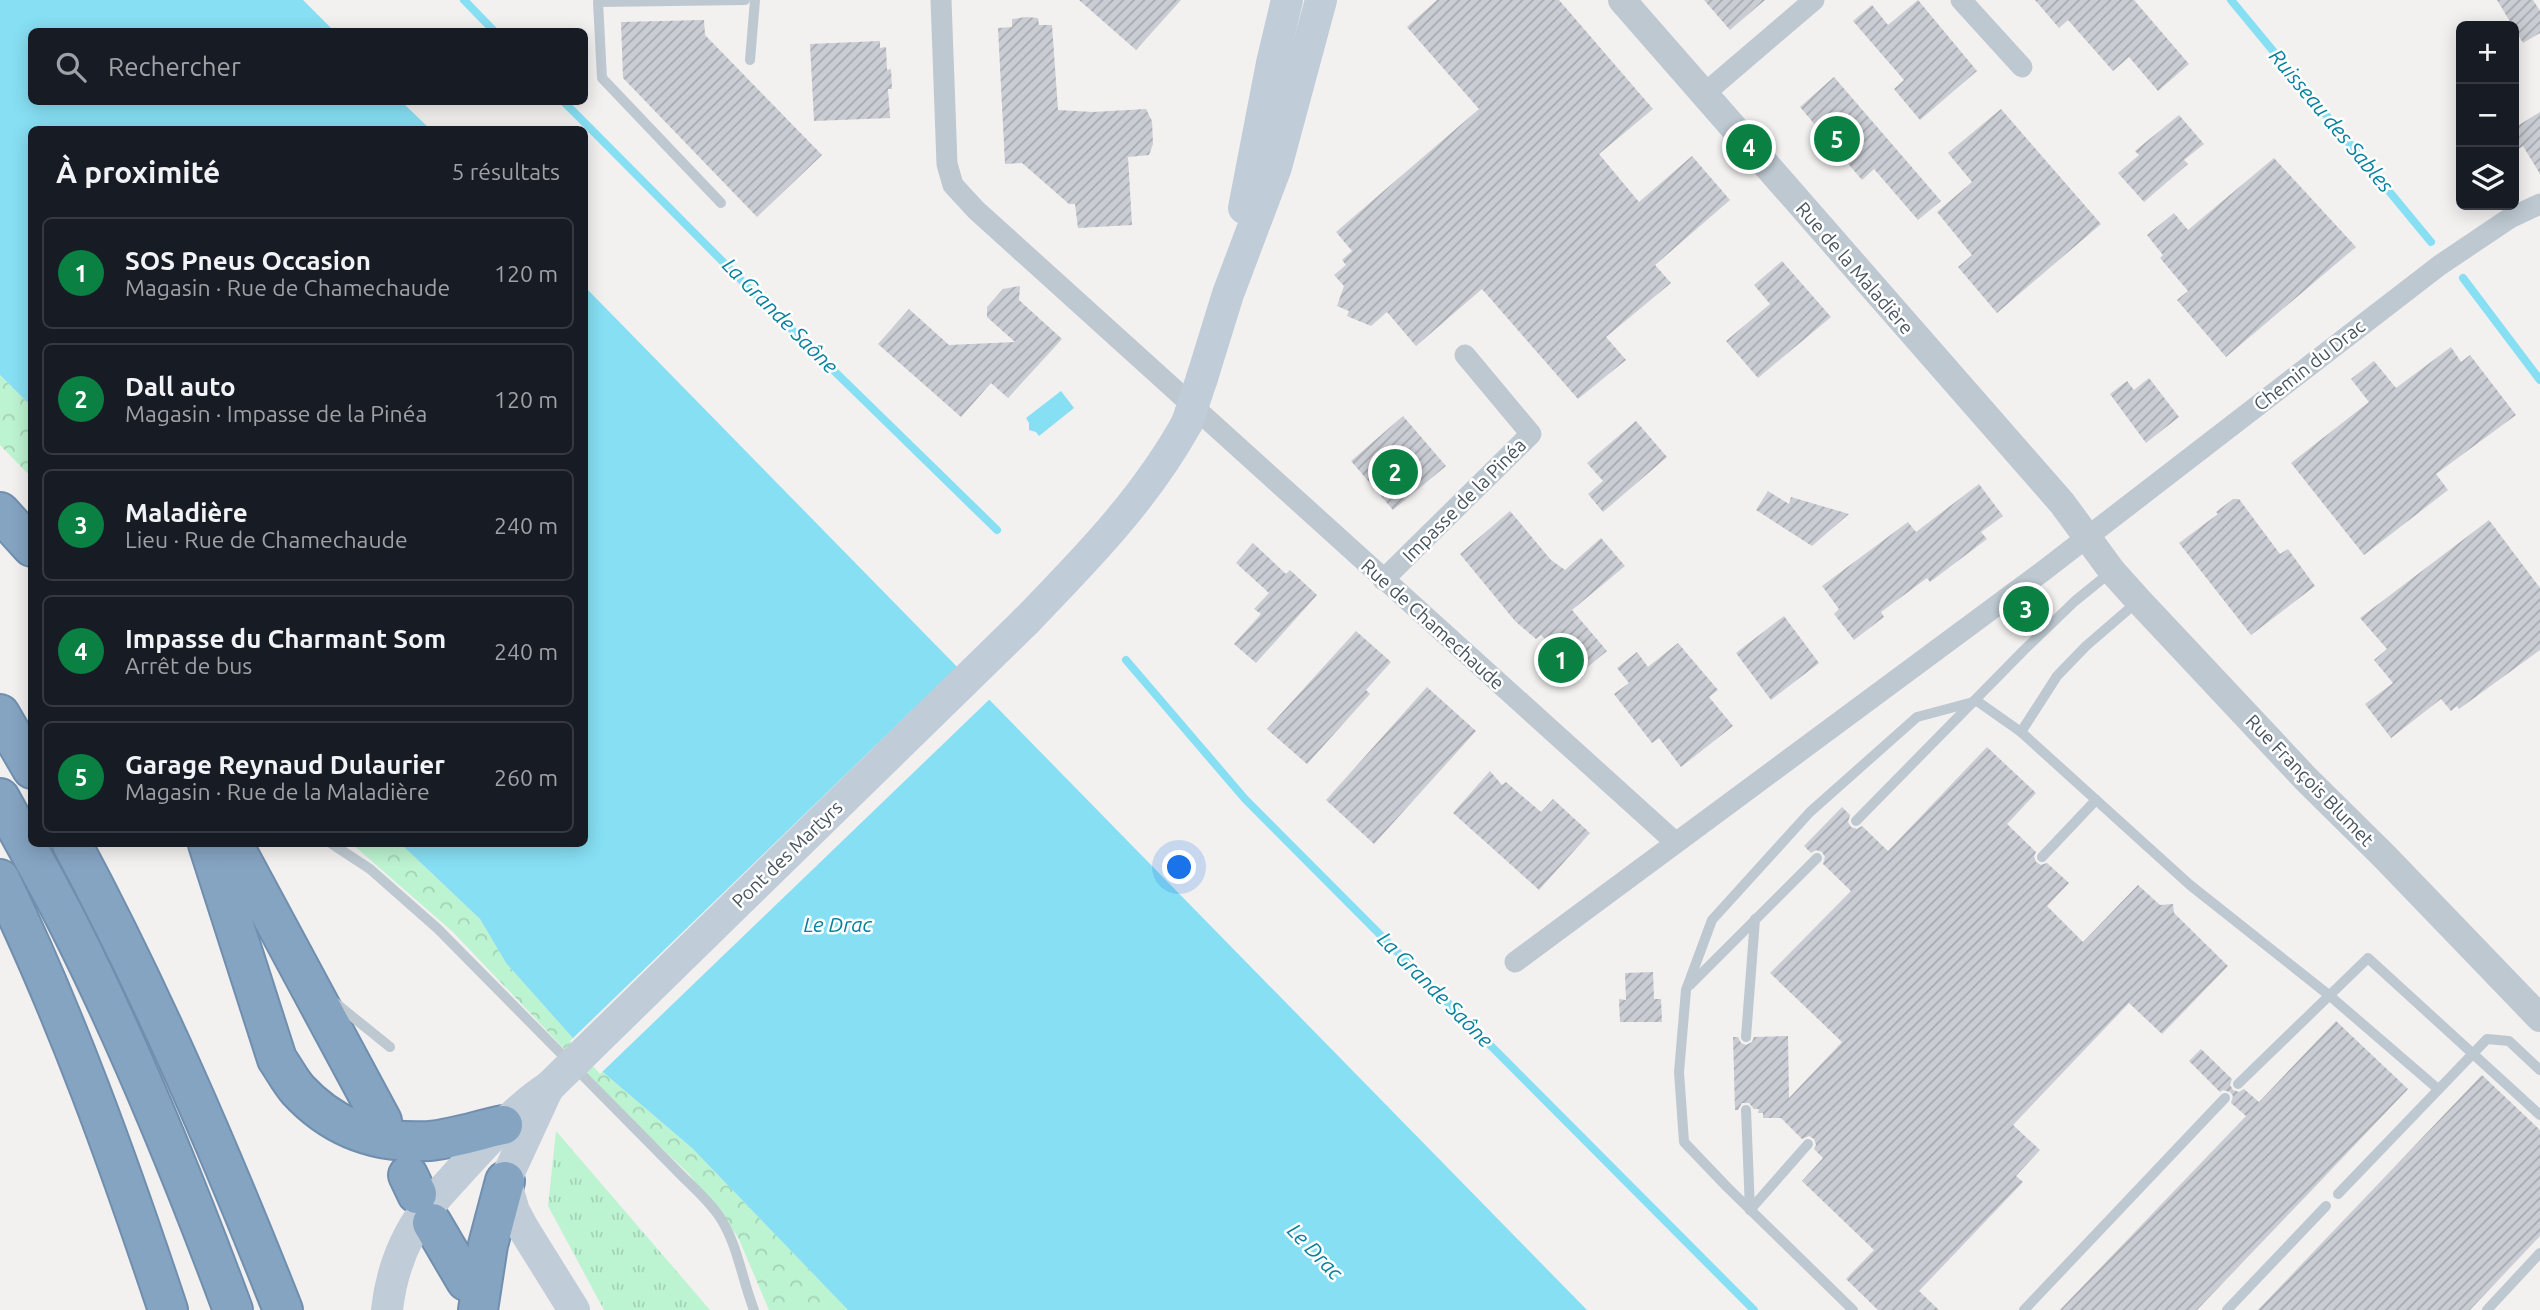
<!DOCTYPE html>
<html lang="fr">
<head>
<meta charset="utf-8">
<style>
  :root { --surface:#171b24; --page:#20242c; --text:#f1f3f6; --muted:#9ea1a6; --line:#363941; --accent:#0b8043 }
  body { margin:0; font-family:Ubuntu,sans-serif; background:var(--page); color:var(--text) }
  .controls { position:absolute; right:21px; top:21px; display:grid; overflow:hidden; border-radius:10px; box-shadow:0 4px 18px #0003 }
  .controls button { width:63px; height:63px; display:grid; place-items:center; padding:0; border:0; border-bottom:2px solid var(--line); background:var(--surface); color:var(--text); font:35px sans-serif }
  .you { position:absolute; left:1180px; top:868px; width:24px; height:24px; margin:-18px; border:5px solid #fff; border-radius:50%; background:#1a73e8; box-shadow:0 0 0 10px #1a73e833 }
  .badge { display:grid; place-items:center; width:46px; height:46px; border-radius:50%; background:var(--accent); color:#fff; font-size:23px; font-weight:700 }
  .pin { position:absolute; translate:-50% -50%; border:4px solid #fff; box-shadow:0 2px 7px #0006 }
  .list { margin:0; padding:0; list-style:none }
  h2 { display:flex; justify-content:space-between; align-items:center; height:91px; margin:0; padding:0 28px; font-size:30px }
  h2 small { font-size:23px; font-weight:400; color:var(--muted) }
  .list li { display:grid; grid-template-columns:46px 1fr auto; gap:21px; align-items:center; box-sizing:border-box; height:112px; margin:0 14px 14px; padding:0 14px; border:2px solid var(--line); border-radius:10px }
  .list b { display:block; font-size:26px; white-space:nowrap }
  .list p { margin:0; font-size:23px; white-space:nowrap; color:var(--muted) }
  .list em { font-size:23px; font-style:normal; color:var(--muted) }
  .icon { flex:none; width:38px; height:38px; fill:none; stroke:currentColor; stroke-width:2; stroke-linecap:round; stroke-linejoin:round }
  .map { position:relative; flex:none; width:2540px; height:1310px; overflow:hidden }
  .search { position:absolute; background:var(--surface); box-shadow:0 4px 18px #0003; left:28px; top:28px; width:560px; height:77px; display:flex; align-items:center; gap:18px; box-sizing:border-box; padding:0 24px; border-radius:10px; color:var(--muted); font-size:26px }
  .panel { position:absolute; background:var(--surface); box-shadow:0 4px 18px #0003; left:28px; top:126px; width:560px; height:721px; border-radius:10px }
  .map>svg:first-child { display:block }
</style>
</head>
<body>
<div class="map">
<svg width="2540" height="1310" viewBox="0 0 2540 1310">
  <defs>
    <pattern id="grass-tufts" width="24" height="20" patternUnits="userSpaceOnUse" patternTransform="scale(1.75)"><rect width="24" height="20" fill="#bcf3d0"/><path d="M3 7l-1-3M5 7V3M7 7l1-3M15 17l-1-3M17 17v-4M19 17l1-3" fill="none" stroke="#a3d2b5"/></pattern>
    <pattern id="forest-crowns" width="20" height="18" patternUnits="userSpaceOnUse" patternTransform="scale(1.75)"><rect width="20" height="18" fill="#bcf3d0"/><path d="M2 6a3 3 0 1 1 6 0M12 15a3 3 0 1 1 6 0" fill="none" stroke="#a3d2b5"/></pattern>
    <pattern id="building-hatch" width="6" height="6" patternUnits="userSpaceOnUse" patternTransform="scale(1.75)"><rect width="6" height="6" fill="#cacdd3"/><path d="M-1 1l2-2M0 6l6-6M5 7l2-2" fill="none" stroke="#a6a9ae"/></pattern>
  </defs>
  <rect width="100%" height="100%" fill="#f3f0f0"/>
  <!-- grass -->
  <path fill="url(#grass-tufts)" d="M556,1131L710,1310H604L548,1206Z"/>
  <!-- forest -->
  <g fill="url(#forest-crowns)">
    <path d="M0,375L31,406V477L0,445Z"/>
    <path d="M352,844H401L480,919L506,963L604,1073L692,1148L848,1310H769L738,1237L689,1174L630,1118L453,932Z"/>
  </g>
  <!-- water -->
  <g fill="#87dff3">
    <path d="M0,0H303L334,31L32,32V102H402L430,129L32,130L31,406L0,375Z"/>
    <path d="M585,287L1587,1310H848L692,1148L604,1073L506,963L480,919L401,844H584Z"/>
    <path d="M1061,391L1074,408L1039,436L1036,432L1029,430V423L1026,418Z"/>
  </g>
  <!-- pier -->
  <path fill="#f3f0f0" d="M960,664L992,697L600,1074L570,1041Z"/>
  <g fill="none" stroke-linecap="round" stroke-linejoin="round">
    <!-- stream -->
    <g stroke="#87dff3" stroke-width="8">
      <path d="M464,0L495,32"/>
      <path d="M2231,0L2431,242"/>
      <path d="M564,102L742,281L997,530"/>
      <path d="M2463,278L2540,380"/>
      <path d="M1126,660L1245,799L1754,1310"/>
    </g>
  </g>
  <!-- building -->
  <g fill="url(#building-hatch)">
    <path d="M1079,0H1181L1136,50Z"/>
    <path d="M1437,0H1559L1653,109L1599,154L1639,202L1692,156L1730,200L1655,265L1671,283L1606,337L1626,360L1578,399L1482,289L1416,346L1387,312L1371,326L1347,316L1349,311L1337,306L1344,286L1334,275L1346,265L1342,260L1352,251L1336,232L1479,109L1407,27Z"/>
    <path d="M1704,0H1765L1730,30Z"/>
    <path d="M1918,0L1977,71L1920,120L1894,89L1904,80L1853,21L1872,5L1888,25Z"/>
    <path d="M2035,0H2134L2189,64L2158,91L2129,57L2113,71L2068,20L2059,28Z"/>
    <path d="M2497,0H2533L2540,11V33L2523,43Z"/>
    <path d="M1026,17L1038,18L1039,25H1052L1058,110L1093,112L1146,109L1152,121L1153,144L1149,155L1128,157L1132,225L1078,228L1075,204H1069L1022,163L1005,164L998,28L1012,27V19Z"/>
    <path d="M704,20L705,35L822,155L757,217L623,78L621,22Z"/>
    <path d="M880,41V48L886,47L887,70L891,69L892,89H888L890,118L814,121L810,44Z"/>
    <path d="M1834,77L1941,201L1918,220L1874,169L1862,180L1800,107Z"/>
    <path d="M2001,109L2101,224L1997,313L1958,267L1972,255L1937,212L1972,182L1948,153Z"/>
    <path d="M2540,112V174L2523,146L2514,152V128Z"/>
    <path d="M2179,115L2204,144L2184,160L2188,164L2144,202L2118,173L2139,155L2135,151Z"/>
    <path d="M2274,158L2356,247L2226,357L2177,300L2188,291L2160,258L2163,255L2147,235L2174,213L2188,230Z"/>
    <path d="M1782,261L1831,317L1758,378L1726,341L1770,304L1754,285Z"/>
    <path d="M1020,286L1019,300L1062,339L1008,398L991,383L961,417L878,344L909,309L949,345L1015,342L987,317V307L1003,289Z"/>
    <path d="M2451,347L2461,362L2470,355L2516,415L2436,474L2448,490L2364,555L2291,463L2369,402L2351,379L2374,361L2396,388Z"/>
    <path d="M2149,378L2179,417L2146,443L2110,394L2127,381L2134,390Z"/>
    <path d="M1403,416L1446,466L1393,510L1351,461Z"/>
    <path d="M1636,421L1667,457L1603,512L1588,494L1603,481L1587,463Z"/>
    <path d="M1979,484L2003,516L1981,532L1987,539L1930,582L1927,578L1881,612L1884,617L1854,640L1834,614L1839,609L1822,586L1908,522L1916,532Z"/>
    <path d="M1768,491L1789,504L1791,497L1849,514L1812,546L1756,510Z"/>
    <path d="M2233,499H2239L2280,554L2288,549L2315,586L2251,635L2179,543L2218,514L2216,512Z"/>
    <path d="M1510,511L1551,560L1565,570L1601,538L1625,566L1572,610L1607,651L1579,674L1541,635L1536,639L1515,621L1460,554Z"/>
    <path d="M2489,520L2540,588V650L2459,709L2457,706L2451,711L2441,699L2391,738L2365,704L2393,683L2374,660L2387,649L2360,618Z"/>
    <path d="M1253,543L1286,574L1290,570L1317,595L1256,663L1234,644L1261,614L1254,609L1269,593L1236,563Z"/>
    <path d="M1784,616L1819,663L1771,700L1736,653Z"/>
    <path d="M1356,631L1391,662L1366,690L1370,694L1307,764L1267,729Z"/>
    <path d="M1678,643L1718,690L1709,697L1733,726L1681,767L1659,738L1652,743L1614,694L1629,683L1617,668L1637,652L1648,667Z"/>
    <path d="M1427,687L1476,731L1374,844L1326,800Z"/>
    <path d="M1987,747L2036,793L2007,824L2036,852L2034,856L2036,862L2041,865L2047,863L2069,883L2047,906L2083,942L2138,885L2160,905L2173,904L2174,913L2228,966L2162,1034L2129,1003L2013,1125L2040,1150L2016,1176L2023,1182L1919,1291L1939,1310H1878L1846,1279L1874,1250L1802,1181L1823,1158L1814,1149L1816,1145L1814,1139L1809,1136L1802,1139L1781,1118H1763V1113H1758L1759,1109H1754L1749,1103H1742L1738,1110H1735L1733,1037H1738L1741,1043L1746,1045L1752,1042L1754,1037L1788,1036L1789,1098L1842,1042L1770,973L1851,891L1823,864L1825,857L1822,852L1816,850L1811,853L1804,846L1842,807L1850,815L1848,822L1851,827L1857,829L1862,826L1888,851Z"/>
    <path d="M1490,771L1502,785L1506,782L1541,812L1553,799L1590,833L1539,890L1453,813Z"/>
    <path d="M1653,972L1654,999H1661L1662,1022H1620L1619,999L1626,1000L1625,973Z"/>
    <path d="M2336,1021L2408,1089L2310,1192L2197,1310H2060L2246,1116L2231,1103L2233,1096L2230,1092L2223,1090L2220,1092L2189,1061L2201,1049L2232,1079L2230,1085L2233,1090L2239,1092L2244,1089L2259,1102Z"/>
    <path d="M2482,1075L2540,1130V1236L2470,1310H2258Z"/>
  </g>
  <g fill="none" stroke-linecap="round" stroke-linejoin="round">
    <!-- motorway casing -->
    <g stroke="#708fae" stroke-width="42">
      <g id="motorway">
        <path d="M0,512L32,547"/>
        <path d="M0,714L32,769"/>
        <path d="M0,798C24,842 49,885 71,929C133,1052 185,1181 233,1310"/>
        <path d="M72,844C153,995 220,1151 283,1310"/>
        <path d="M208,844L277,1059C284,1069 290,1081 298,1090C333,1128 378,1144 429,1141C453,1139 479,1130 503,1125"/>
        <path d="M233,844L382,1121"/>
        <path d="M0,879C67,1018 119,1163 168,1310"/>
        <path d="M408,1175L417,1194"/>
        <path d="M432,1223L466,1281"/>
        <path d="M478,1310L488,1245L505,1181"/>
      </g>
    </g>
    <!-- service -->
    <g stroke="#bdc8d0" stroke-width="10">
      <path d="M750,60L755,0"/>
      <path d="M721,203L602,78L598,2L745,0"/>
      <path d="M2137,602L2086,646L2057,676L2021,732L2190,885L2330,996L2438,1089"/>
      <path d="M1856,821L2024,650L2075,601L2112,571"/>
      <path d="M332,844L370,869L438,929L681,1175C694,1188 709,1201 719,1216C738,1244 742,1280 754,1310"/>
      <path d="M2042,857L2096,800"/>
      <path d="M1690,985L1817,858"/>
      <path d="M333,1001L390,1047"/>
      <path d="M1746,1037L1755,919"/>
      <path d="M2238,1084L2368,958L2540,1115"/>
      <path d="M1746,1110L1750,1210"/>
      <path d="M2338,1194L2487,1039L2509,1041L2540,1070"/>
      <path d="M1750,1210L1808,1144"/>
      <path d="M1853,1310L1727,1187L1684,1142L1679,1072L1686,990L1712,920L1810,812L1917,717L1977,701L2021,732"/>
      <path d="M2024,1310L2225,1098"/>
      <path d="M2227,1310L2326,1206"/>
      <path d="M2487,1310L2540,1253"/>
    </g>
    <!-- minor -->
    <g stroke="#bdc8d0" stroke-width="21">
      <path d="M941,0L947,164L953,185L976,210L1675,842"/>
      <path d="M1961,0L2022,67"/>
      <path d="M1704,94L1814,0"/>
      <path d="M1383,580L1531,434L1465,355"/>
      <path d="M1515,962L2042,572L2440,265L2510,218L2540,204"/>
    </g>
    <!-- tertiary -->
    <path stroke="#bdc8d0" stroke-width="28" d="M1622,0L2062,503L2112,571L2139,601L2306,779L2384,856L2540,1018"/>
    <!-- secondary -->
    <g stroke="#c0ccd8" stroke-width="32">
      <path d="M1244,208L1272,63L1287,0"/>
      <path d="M1202,378L1228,294L1276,167L1321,0"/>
      <path d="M1026,621C1086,559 1145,499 1187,423"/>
      <path d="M547,1090L505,1181L514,1211L523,1228L574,1310"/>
      <path d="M387,1310C390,1283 397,1258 410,1234C422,1211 443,1190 460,1171C488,1141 515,1109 549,1087"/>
    </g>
    <!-- motorway -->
    <use href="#motorway" stroke="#85a4c2" stroke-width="38"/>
    <!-- secondary-bridge -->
    <g stroke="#c0ccd8" stroke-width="32">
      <path d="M1187,423L1202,378"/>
      <path d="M549,1087L1026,621"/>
    </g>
  </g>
  <g text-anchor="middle" stroke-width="5" stroke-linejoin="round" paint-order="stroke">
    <!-- street labels -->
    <g font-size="19" fill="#47545f" stroke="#fff">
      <text transform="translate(1855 268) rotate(49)" y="7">Rue de la Maladière</text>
      <text transform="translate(2309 365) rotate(-38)" y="7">Chemin du Drac</text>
      <text transform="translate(1464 500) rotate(-45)" y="7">Impasse de la Pinéa</text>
      <text transform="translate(1433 624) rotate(42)" y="7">Rue de Chamechaude</text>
      <text transform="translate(2310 780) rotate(46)" y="7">Rue François Blumet</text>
      <text transform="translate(787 854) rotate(-44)" y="7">Pont des Martyrs</text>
    </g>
    <!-- water labels -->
    <g font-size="21" font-style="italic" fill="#04819e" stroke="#fff">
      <text transform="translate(2331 121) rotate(50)" y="7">Ruisseau des Sables</text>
      <text transform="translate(780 316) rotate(45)" y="7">La Grande Saône</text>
      <text x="838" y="932">Le Drac</text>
      <text transform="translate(1435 990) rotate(45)" y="7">La Grande Saône</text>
      <text transform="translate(1315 1252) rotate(46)" y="7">Le Drac</text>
    </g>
  </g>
</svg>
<div class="controls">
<button>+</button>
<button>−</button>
<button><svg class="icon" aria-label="layers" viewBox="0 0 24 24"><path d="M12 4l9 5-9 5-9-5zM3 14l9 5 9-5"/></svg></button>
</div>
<div class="you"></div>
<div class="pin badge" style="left:1561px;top:660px">1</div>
<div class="pin badge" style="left:1395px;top:472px">2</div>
<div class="pin badge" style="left:2026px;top:609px">3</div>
<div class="pin badge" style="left:1749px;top:147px">4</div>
<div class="pin badge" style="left:1837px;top:139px">5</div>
<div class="search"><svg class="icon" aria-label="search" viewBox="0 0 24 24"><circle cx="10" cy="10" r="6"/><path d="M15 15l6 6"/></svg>Rechercher</div>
<section class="panel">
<h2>À proximité<small>5 résultats</small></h2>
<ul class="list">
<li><span class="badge">1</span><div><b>SOS Pneus Occasion</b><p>Magasin · Rue de Chamechaude</p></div><em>120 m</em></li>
<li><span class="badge">2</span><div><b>Dall auto</b><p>Magasin · Impasse de la Pinéa</p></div><em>120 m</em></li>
<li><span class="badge">3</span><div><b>Maladière</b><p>Lieu · Rue de Chamechaude</p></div><em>240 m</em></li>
<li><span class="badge">4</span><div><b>Impasse du Charmant Som</b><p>Arrêt de bus</p></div><em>240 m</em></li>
<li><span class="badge">5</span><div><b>Garage Reynaud Dulaurier</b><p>Magasin · Rue de la Maladière</p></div><em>260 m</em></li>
</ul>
</section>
</div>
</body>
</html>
